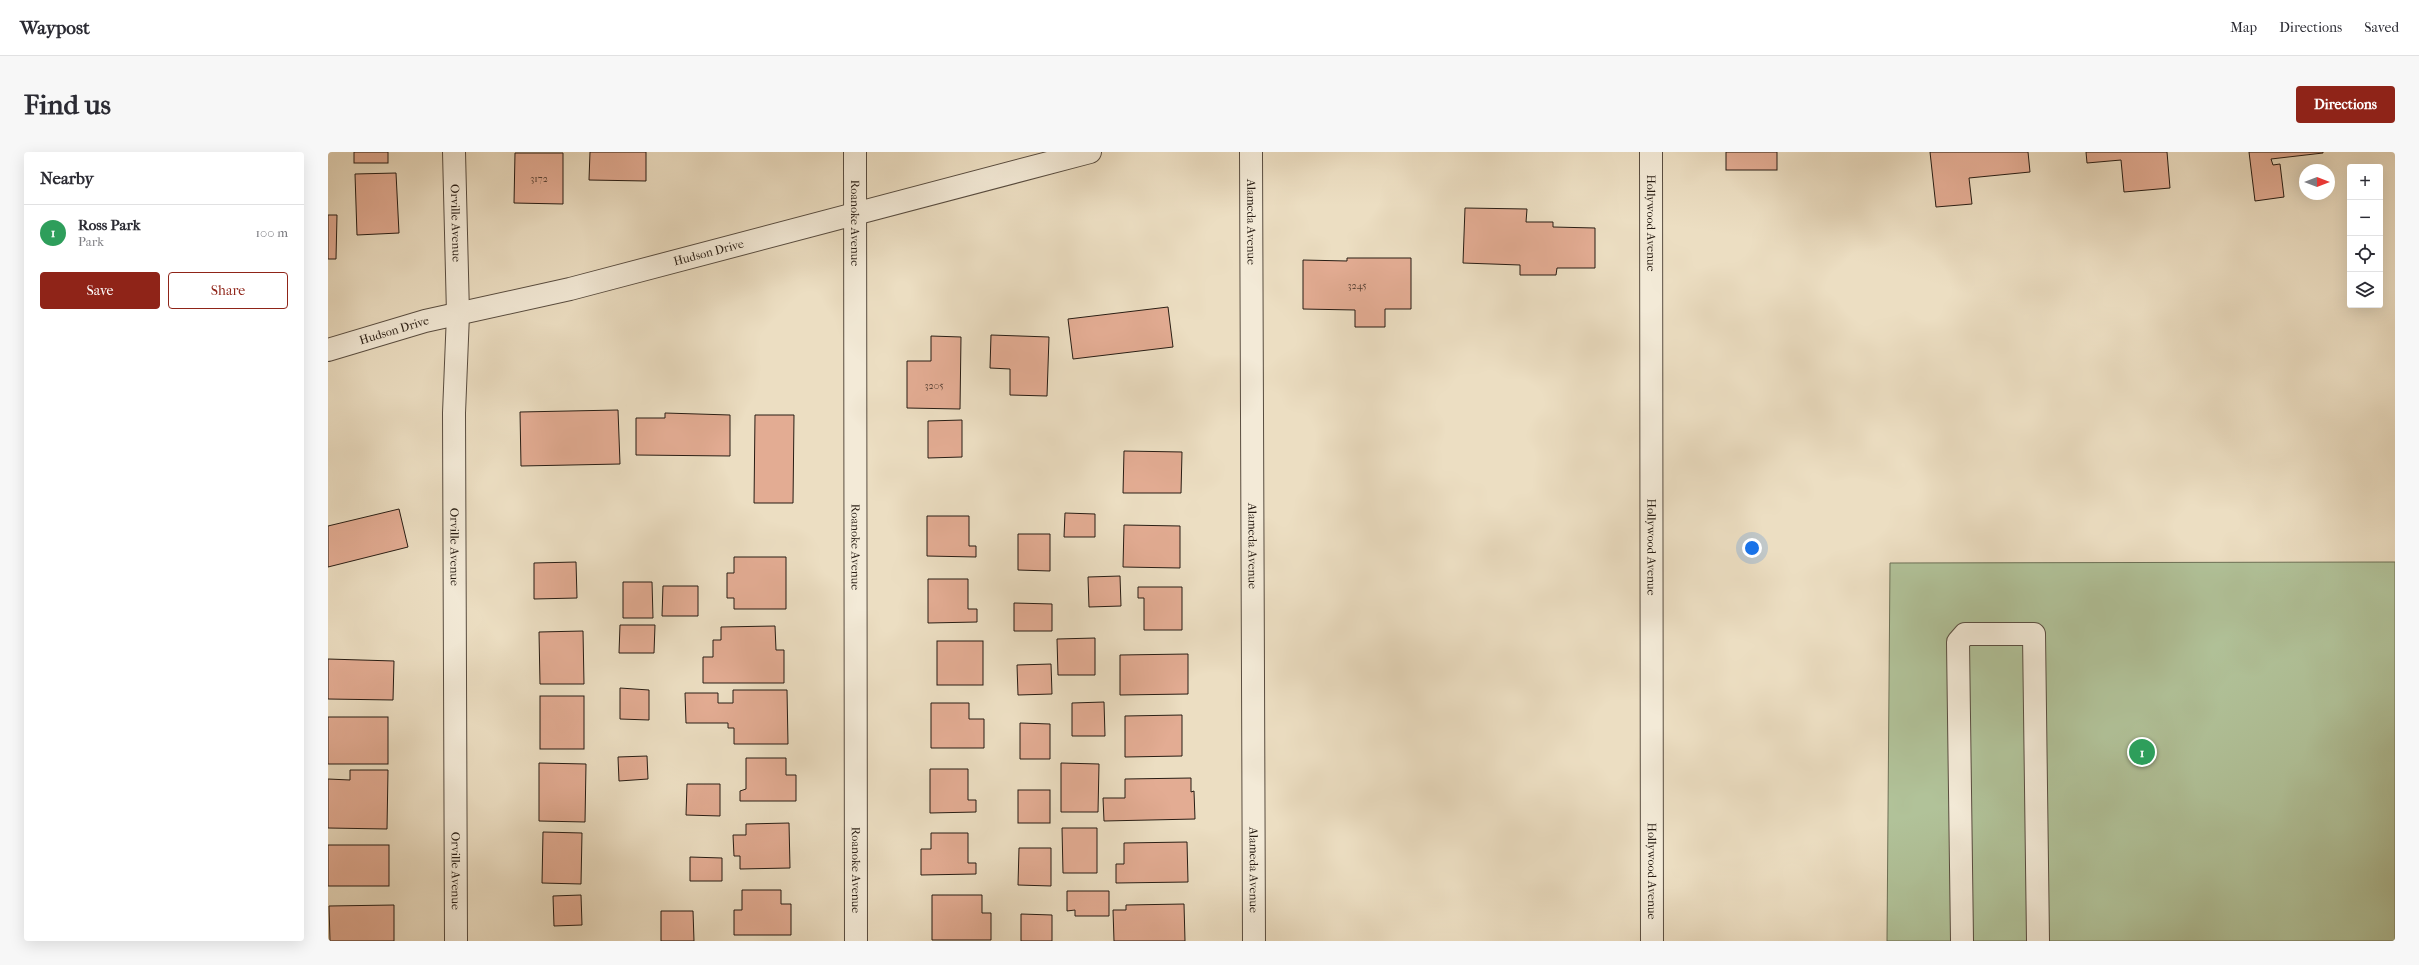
<!DOCTYPE html>
<html lang="en">
<head>
<meta charset="utf-8">
<style>
  :root { --surface:#fff; --page:#f7f7f7; --text:#2b2b33; --muted:#7c7c81; --line:#e1e1e2; --accent:#8f2418 }
  body { margin:0; font-family:"IM FELL French Canon",serif; background:var(--page); color:var(--text) }
  .controls { position:absolute; right:12px; top:12px; display:grid; overflow:hidden; border-radius:4px; box-shadow:0 4px 16px #0002 }
  .controls button { width:36px; height:36px; display:grid; place-items:center; padding:0; border:0; border-bottom:1px solid var(--line); background:var(--surface); color:var(--text); font:20px sans-serif }
  .compass { position:absolute; left:1971px; top:12px; width:36px; height:36px; border-radius:50%; background:var(--surface); box-shadow:0 4px 16px #0002; rotate:90deg }
  .you { position:absolute; left:1424px; top:396px; width:14px; height:14px; margin:-10px; border:3px solid #fff; border-radius:50%; background:#1a73e8; box-shadow:0 0 0 6px #1a73e833 }
  .badge { display:grid; place-items:center; width:26px; height:26px; border-radius:50%; background:var(--accent); color:#fff; font-size:13px; font-weight:700 }
  .pin { position:absolute; translate:-50% -50%; border:2px solid #fff; box-shadow:0 1px 4px #0006 }
  .list { margin:0; padding:0; list-style:none }
  h2 { display:flex; justify-content:space-between; align-items:center; height:52px; margin:0; padding:0 16px; font-size:17px }
  h2 small { font-size:13px; font-weight:400; color:var(--muted) }
  .list li { display:grid; grid-template-columns:26px 1fr auto; gap:12px; align-items:center; box-sizing:border-box; height:56px; padding:0 16px; border-top:1px solid var(--line) }
  .list b { display:block; font-size:15px; white-space:nowrap }
  .list p { margin:0; font-size:13px; white-space:nowrap; color:var(--muted) }
  .list em { font-size:13px; font-style:normal; color:var(--muted) }
  .actions { display:flex; gap:8px; padding:12px 16px }
  .actions a { flex:1; padding:9px 0; border:1px solid var(--accent); border-radius:4px; text-align:center; font-size:14px; color:var(--accent) }
  .actions .main { background:var(--accent); color:#fff }
  .icon { flex:none; width:22px; height:22px; fill:none; stroke:currentColor; stroke-width:2; stroke-linecap:round; stroke-linejoin:round }
  .map { position:relative; flex:none; width:2067px; height:789px; overflow:hidden; border-radius:4px }
  header { display:flex; align-items:center; gap:24px; box-sizing:border-box; height:56px; padding:0 20px; background:var(--surface); border-bottom:1px solid var(--line) }
  header strong { font-size:19px }
  nav { display:flex; gap:22px; margin-inline-start:auto; font-size:14px }
  .intro { display:flex; align-items:center; justify-content:space-between; box-sizing:border-box; height:96px; padding:0 24px }
  h1 { margin:0; font-size:28px }
  .button { padding:10px 18px; border-radius:4px; background:var(--accent); color:#fff; font-size:14px; font-weight:700 }
  main { display:flex; gap:24px; padding:0 24px }
  aside { flex:1; background:var(--surface); border-radius:4px; box-shadow:0 4px 16px #0002 }
  .map>svg:first-child { display:block }
</style>
</head>
<body>
<header>
<strong>Waypost</strong>
<nav><a>Map</a><a>Directions</a><a>Saved</a></nav>
</header>
<div class="intro"><h1>Find us</h1><a class="button">Directions</a></div>
<main>
<aside>
<h2>Nearby<small></small></h2>
<ul class="list">
<li><span class="badge" style="background:#2e9e5b">1</span><div><b>Ross Park</b><p>Park</p></div><em>100 m</em></li>
</ul>
<div class="actions"><a class="main">Save</a><a>Share</a></div>
</aside>
<div class="map">
<svg width="2067" height="789" viewBox="0 0 2067 789">
  <rect width="100%" height="100%" fill="#ecdec2"/>
  <filter id="stains"><feTurbulence type="fractalNoise" baseFrequency=".005" numOctaves="4"/><feColorMatrix values="0 0 0 0 .2 0 0 0 0 .09 0 0 0 0 .02 0 0 0 .5 -.17"/></filter>
  <radialGradient id="worn" r=".72"><stop offset=".6" stop-color="#630" stop-opacity="0"/><stop offset="1" stop-color="#630" stop-opacity=".3"/></radialGradient>
  <!-- green -->
  <path fill="#b1c299" stroke="#6c7056" d="M2067,410V789H1559L1562,411Z"/>
  <!-- building -->
  <g fill="#e3ac93" stroke="#281d14">
    <rect x="26" y="0" width="34" height="11"/>
    <path d="M262,0H318V29L261,28Z"/>
    <rect x="1398" y="0" width="51" height="18"/>
    <path d="M1602,0H1700L1702,20L1641,26L1644,52L1608,55Z"/>
    <path d="M1758,0H1839L1842,36L1796,40L1793,8L1759,11Z"/>
    <path d="M1921,0H1995V1L1943,7L1945,13L1952,12L1956,45L1927,49Z"/>
    <path d="M187,1H235V52L186,51Z"/>
    <path d="M68,21L71,81L29,83L27,22Z"/>
    <path d="M1137,56L1199,57L1198,70H1225V75L1267,76V116H1229L1228,123H1192V113L1135,111Z"/>
    <path d="M0,63H9L8,107H0Z"/>
    <path d="M1019,106H1083V157H1057V175H1027V158L975,157V108L1019,109Z"/>
    <path d="M840,155L845,195L745,207L740,167Z"/>
    <path d="M663,183L721,185L719,244L682,243V217L662,216Z"/>
    <path d="M603,184L633,185L632,257L579,256V209H603Z"/>
    <path d="M290,258L292,312L193,314L192,260Z"/>
    <path d="M337,261L402,263V304L308,303V266H337Z"/>
    <path d="M427,263H466L465,351H426Z"/>
    <path d="M634,268V305L600,306V269Z"/>
    <path d="M796,299L854,300L853,341H795Z"/>
    <path d="M71,357L80,395L0,415V374Z"/>
    <path d="M737,361L767,362V385H736Z"/>
    <path d="M599,364H641V394H648V405L599,404Z"/>
    <path d="M796,373L852,374V416L795,415Z"/>
    <path d="M690,382H722V419L690,418Z"/>
    <path d="M406,405H458V457H406V446H399V421H406Z"/>
    <path d="M248,410L249,446L206,447V411Z"/>
    <path d="M792,424L793,454L761,455L760,425Z"/>
    <path d="M600,427H640V457H649V470L600,471Z"/>
    <path d="M295,430H324L325,466H295Z"/>
    <path d="M335,434H370V464H334Z"/>
    <path d="M810,435H854V478H816V446H810Z"/>
    <path d="M686,451L724,452V479H686Z"/>
    <path d="M292,473H327L326,501H291Z"/>
    <path d="M447,474L448,498H456V531H375V505H385V488H393V475Z"/>
    <path d="M255,479L256,532H212L211,480Z"/>
    <path d="M767,486V523H730L729,487Z"/>
    <rect x="609" y="489" width="46" height="44"/>
    <path d="M860,502V542L792,543V503Z"/>
    <path d="M0,507L66,509L65,548L0,547Z"/>
    <path d="M723,512L724,542L690,543L689,513Z"/>
    <path d="M292,536L321,538V568L292,567Z"/>
    <path d="M405,538H459L460,592H406V576H400V571H358L357,541H390V551H405Z"/>
    <rect x="212" y="544" width="44" height="53"/>
    <path d="M776,550L777,584H744V551Z"/>
    <path d="M603,551H641V567H656V596H603Z"/>
    <path d="M854,563V604L797,605V564Z"/>
    <rect x="0" y="565" width="60" height="47"/>
    <path d="M692,571L722,572V607H692Z"/>
    <path d="M319,604L320,627L291,629L290,605Z"/>
    <path d="M418,606H458V623H468V649H412V639L418,637Z"/>
    <path d="M211,611L258,612L257,670L211,669Z"/>
    <path d="M733,611L771,612L770,660H733Z"/>
    <path d="M602,617H640V648H648V660L602,661Z"/>
    <path d="M22,618H60L59,677L0,676V627L22,628Z"/>
    <path d="M863,626V640L866,639L867,667L776,669L775,646H797V627Z"/>
    <path d="M359,632H392V664L358,663Z"/>
    <rect x="690" y="638" width="32" height="33"/>
    <path d="M461,671L462,716L412,717V704H406L405,683H418V672Z"/>
    <path d="M734,676H769V721H735Z"/>
    <path d="M215,680L254,681L253,732L214,731Z"/>
    <path d="M603,681H640V711H648V722L593,723V697H603Z"/>
    <path d="M859,690L860,730L788,731V712H796V691Z"/>
    <rect x="0" y="693" width="61" height="41"/>
    <path d="M691,696H723V734L690,733Z"/>
    <path d="M362,705L394,706V729H362Z"/>
    <path d="M414,738H453V752H463V783H406V758H414Z"/>
    <path d="M739,739H781V764H747V758L739,759Z"/>
    <path d="M253,743L254,773L226,774L225,744Z"/>
    <path d="M604,743H654V761H663V788H604Z"/>
    <path d="M856,752L857,789H786L785,758H798V753Z"/>
    <path d="M66,753V789H2L1,754Z"/>
    <path d="M333,759H365L366,789H333Z"/>
    <path d="M693,762L724,763V789H693Z"/>
  </g>
  <g fill="none" stroke-linecap="round" stroke-linejoin="round">
    <!-- minor casing -->
    <g stroke="#594d40" stroke-width="24">
      <g id="minor">
        <path id="s1" d="M126,0L130,162L126,261L128,789"/>
        <path id="s2" d="M527,0L528,789"/>
        <path id="s3" d="M923,0L926,789"/>
        <path id="s4" d="M1323,0L1324,789"/>
        <path id="s5" d="M0,198L97,169L242,137L762,0"/>
        <path d="M1634,789L1630,490L1637,482H1706L1710,789"/>
      </g>
    </g>
    <!-- minor -->
    <use href="#minor" stroke="#f3ead7" stroke-width="22"/>
  </g>
  <g text-anchor="middle" stroke-width="3" stroke-linejoin="round" paint-order="stroke">
    <!-- number labels -->
    <g font-size="10" fill="#574134">
      <text x="211" y="30">3172</text>
      <text x="1029" y="137">3245</text>
      <text x="606" y="237">3205</text>
    </g>
    <!-- street labels -->
    <g font-size="12" fill="#281d14" stroke="#f3ead7">
      <text dy="4" stroke="none"><textPath href="#s1" startOffset="71">Orville Avenue</textPath></text>
      <text dy="4" stroke="none"><textPath href="#s2" startOffset="71">Roanoke Avenue</textPath></text>
      <text dy="4" stroke="none"><textPath href="#s3" startOffset="70">Alameda Avenue</textPath></text>
      <text dy="4" stroke="none"><textPath href="#s4" startOffset="71">Hollywood Avenue</textPath></text>
      <text dy="4" stroke="none"><textPath href="#s5" startOffset="393">Hudson Drive</textPath></text>
      <text dy="4" stroke="none"><textPath href="#s5" startOffset="69">Hudson Drive</textPath></text>
      <text dy="4" stroke="none"><textPath href="#s1" startOffset="395">Orville Avenue</textPath></text>
      <text dy="4" stroke="none"><textPath href="#s2" startOffset="395">Roanoke Avenue</textPath></text>
      <text dy="4" stroke="none"><textPath href="#s3" startOffset="394">Alameda Avenue</textPath></text>
      <text dy="4" stroke="none"><textPath href="#s4" startOffset="395">Hollywood Avenue</textPath></text>
      <text dy="4" stroke="none"><textPath href="#s1" startOffset="719">Orville Avenue</textPath></text>
      <text dy="4" stroke="none"><textPath href="#s2" startOffset="718">Roanoke Avenue</textPath></text>
      <text dy="4" stroke="none"><textPath href="#s3" startOffset="718">Alameda Avenue</textPath></text>
      <text dy="4" stroke="none"><textPath href="#s4" startOffset="719">Hollywood Avenue</textPath></text>
    </g>
  </g>
  <rect width="100%" height="100%" filter="url(#stains)"/>
  <rect width="100%" height="100%" fill="url(#worn)"/>
</svg>
<div class="controls">
<button>+</button>
<button>−</button>
<button><svg class="icon" aria-label="locate" viewBox="0 0 24 24"><circle cx="12" cy="12" r="6"/><path d="M12 2v4M12 18v4M2 12h4M18 12h4"/></svg></button>
<button><svg class="icon" aria-label="layers" viewBox="0 0 24 24"><path d="M12 4l9 5-9 5-9-5zM3 14l9 5 9-5"/></svg></button>
</div>
<svg class="compass" viewBox="-18 -18 36 36"><path d="M0-13l5 13h-10z" fill="#e53935"/><path d="M0 13l5-13h-10z" fill="#7c7c81"/></svg>
<div class="you"></div>
<div class="pin badge" style="left:1814px;top:600px;background:#2e9e5b">1</div>
</div>
</main>
</body>
</html>
